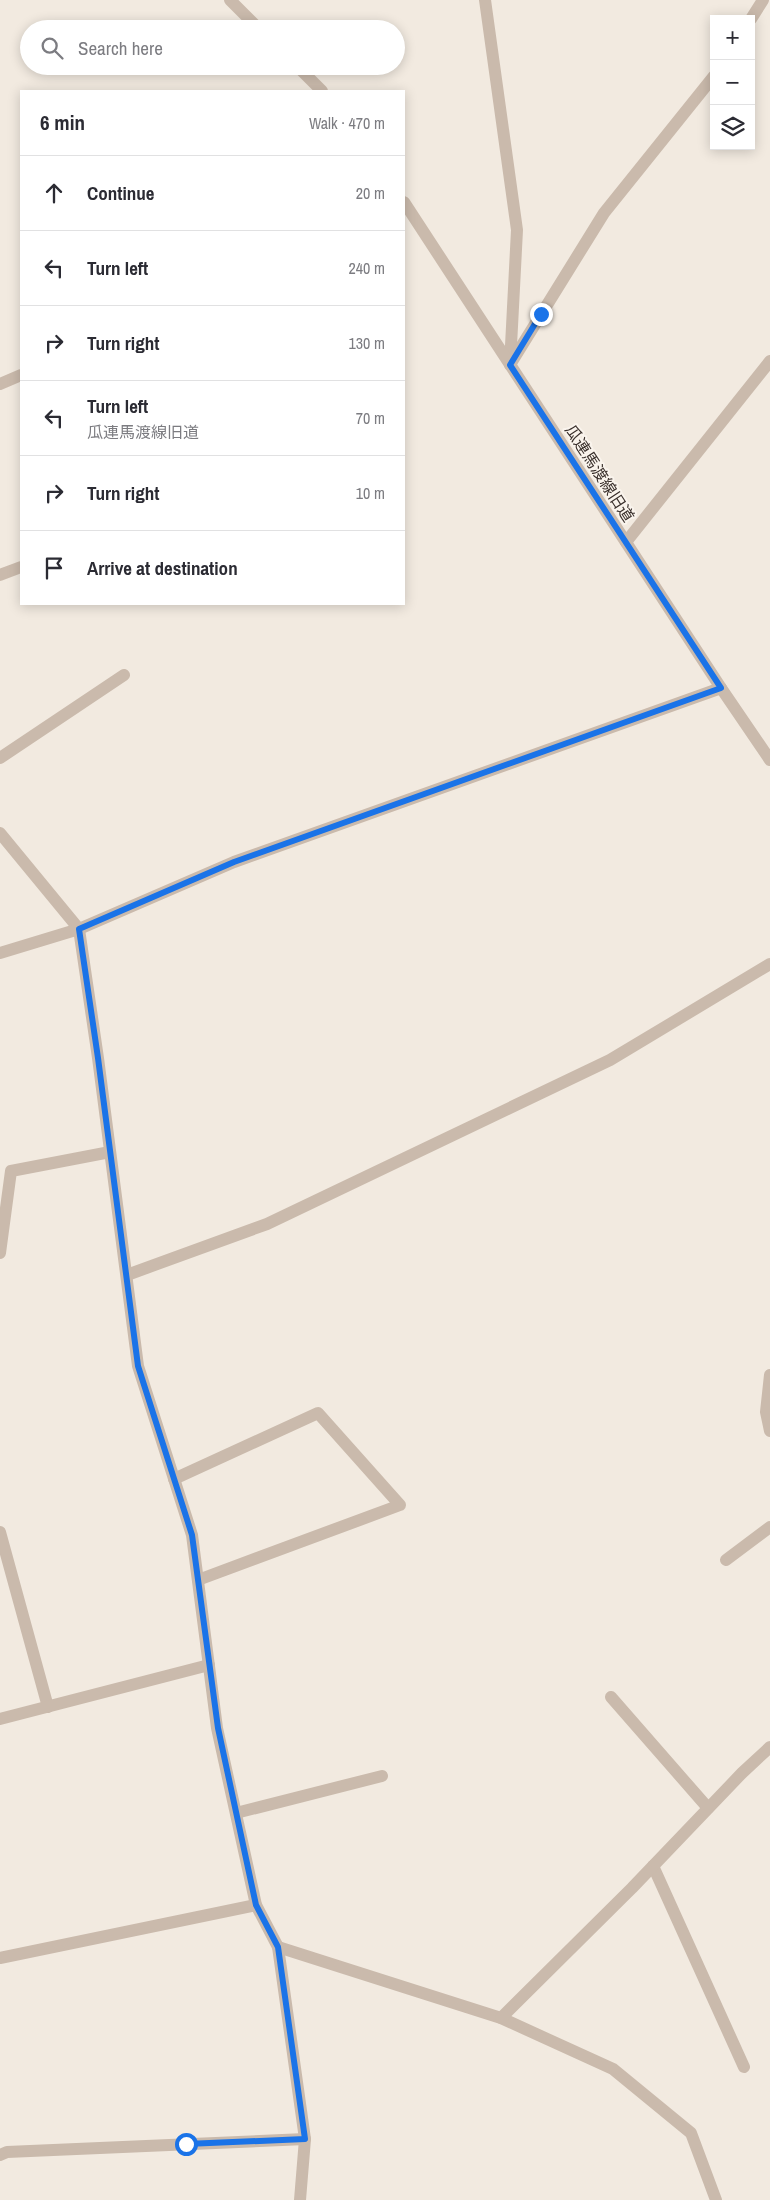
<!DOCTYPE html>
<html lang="en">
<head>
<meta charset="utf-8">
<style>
  :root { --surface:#fff; --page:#f2f2f3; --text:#2b2b33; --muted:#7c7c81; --line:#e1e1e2 }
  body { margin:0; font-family:"Archivo Narrow","Noto Sans JP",sans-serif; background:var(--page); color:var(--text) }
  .controls { position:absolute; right:15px; top:15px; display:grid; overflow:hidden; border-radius:0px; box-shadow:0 2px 12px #0003 }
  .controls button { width:45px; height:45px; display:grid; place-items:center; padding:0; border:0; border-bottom:1px solid var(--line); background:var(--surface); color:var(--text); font:25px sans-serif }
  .stop { position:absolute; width:15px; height:15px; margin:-11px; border:4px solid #1a73e8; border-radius:50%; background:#fff }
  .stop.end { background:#1a73e8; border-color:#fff; box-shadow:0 1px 5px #0008 }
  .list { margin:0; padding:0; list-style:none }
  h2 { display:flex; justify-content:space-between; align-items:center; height:65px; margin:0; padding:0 20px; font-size:21px }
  h2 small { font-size:16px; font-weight:400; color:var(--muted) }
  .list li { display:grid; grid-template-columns:32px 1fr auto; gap:15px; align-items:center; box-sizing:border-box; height:75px; padding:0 20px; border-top:1px solid var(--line) }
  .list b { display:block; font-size:19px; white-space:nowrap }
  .list p { margin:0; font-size:16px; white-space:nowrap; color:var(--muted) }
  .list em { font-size:16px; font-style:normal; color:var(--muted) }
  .icon { flex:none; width:28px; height:28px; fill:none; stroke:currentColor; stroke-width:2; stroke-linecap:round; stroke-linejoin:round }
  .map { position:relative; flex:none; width:770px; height:2200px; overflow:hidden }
  .search { position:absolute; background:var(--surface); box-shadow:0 2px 12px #0003; left:20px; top:20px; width:385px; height:55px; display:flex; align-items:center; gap:12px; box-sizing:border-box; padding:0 18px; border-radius:28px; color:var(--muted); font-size:19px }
  .panel { position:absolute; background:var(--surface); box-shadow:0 2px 12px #0003; left:20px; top:90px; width:385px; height:515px; border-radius:0px }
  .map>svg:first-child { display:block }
</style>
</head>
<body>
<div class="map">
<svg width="770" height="2200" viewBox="0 0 770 2200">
  <rect width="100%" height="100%" fill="#f2eae0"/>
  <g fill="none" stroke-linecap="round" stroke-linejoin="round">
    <!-- minor -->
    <g stroke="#cabaac" stroke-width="12">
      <path d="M485,0L517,230L510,365"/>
      <path d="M751,19L763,0"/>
      <path d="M511,363L604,213L714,76"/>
      <path d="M0,384L21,375"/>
      <path d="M626,542L770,361"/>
      <path d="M0,575L21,567"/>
      <path d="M0,758L124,675"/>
      <path d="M0,833L79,929L98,1058L138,1366L192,1535L217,1728L256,1905L278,1947L305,2139L300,2200"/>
      <path d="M0,953L79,929L234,862L721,688"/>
      <path d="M0,1253L11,1171L110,1152"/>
      <path d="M127,1275L267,1224L610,1060L770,964"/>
      <path d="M770,1375L766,1412L770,1431"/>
      <path d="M174,1479L318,1413L400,1505L198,1580"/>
      <path d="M0,1532L48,1707"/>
      <path d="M726,1560L770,1527"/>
      <path d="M611,1697L708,1808"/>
      <path d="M0,1719L209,1665"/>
      <path d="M236,1813L382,1776"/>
      <path d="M653,1866L744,2067"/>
      <path d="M278,1947L501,2018L613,2069L691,2133L716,2200"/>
      <path d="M0,1958L256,1905"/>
      <path d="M501,2018L632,1888L742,1773L770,1747"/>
      <path d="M0,2155L7,2152L305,2139"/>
    </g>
    <!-- tertiary -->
    <g stroke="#cabaac" stroke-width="12">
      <path d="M230,0L259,29"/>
      <path d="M297,66L322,91"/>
      <path d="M404,202L721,688L770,760"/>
    </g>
  </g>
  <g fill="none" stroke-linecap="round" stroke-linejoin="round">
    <!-- route -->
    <path stroke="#1a73e8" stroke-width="6" d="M186,2144L305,2139L278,1947L256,1905L218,1728L192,1535L138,1366L98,1058L79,929L234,862L721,688L510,365L541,314"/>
  </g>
  <g text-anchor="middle" stroke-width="4" stroke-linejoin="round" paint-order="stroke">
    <!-- street labels -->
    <g font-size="16" fill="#392f2b" stroke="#faf4ed">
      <text transform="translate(600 473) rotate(57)" y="6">瓜連馬渡線旧道</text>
    </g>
  </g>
</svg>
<div class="controls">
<button>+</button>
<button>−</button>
<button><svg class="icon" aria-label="layers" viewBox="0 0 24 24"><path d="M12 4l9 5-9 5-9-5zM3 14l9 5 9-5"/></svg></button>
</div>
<div class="stop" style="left:186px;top:2144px"></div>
<div class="stop end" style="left:541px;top:314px"></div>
<div class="search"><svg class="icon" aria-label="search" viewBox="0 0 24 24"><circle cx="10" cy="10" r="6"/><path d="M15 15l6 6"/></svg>Search here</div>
<section class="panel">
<h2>6 min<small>Walk · 470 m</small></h2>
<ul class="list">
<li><svg class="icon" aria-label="ahead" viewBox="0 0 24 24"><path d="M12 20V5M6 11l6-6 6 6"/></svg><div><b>Continue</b></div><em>20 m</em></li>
<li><svg class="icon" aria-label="left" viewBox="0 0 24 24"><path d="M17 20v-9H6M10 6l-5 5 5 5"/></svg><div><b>Turn left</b></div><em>240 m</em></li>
<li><svg class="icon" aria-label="right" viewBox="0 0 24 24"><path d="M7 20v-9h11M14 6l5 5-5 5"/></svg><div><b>Turn right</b></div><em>130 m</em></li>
<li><svg class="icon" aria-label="left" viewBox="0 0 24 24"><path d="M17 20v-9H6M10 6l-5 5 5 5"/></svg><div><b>Turn left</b><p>瓜連馬渡線旧道</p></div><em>70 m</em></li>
<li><svg class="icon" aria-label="right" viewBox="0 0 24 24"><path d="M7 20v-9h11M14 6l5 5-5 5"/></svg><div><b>Turn right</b></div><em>10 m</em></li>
<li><svg class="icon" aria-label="arrive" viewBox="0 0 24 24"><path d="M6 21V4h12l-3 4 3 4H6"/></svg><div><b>Arrive at destination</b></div></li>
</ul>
</section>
</div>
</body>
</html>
